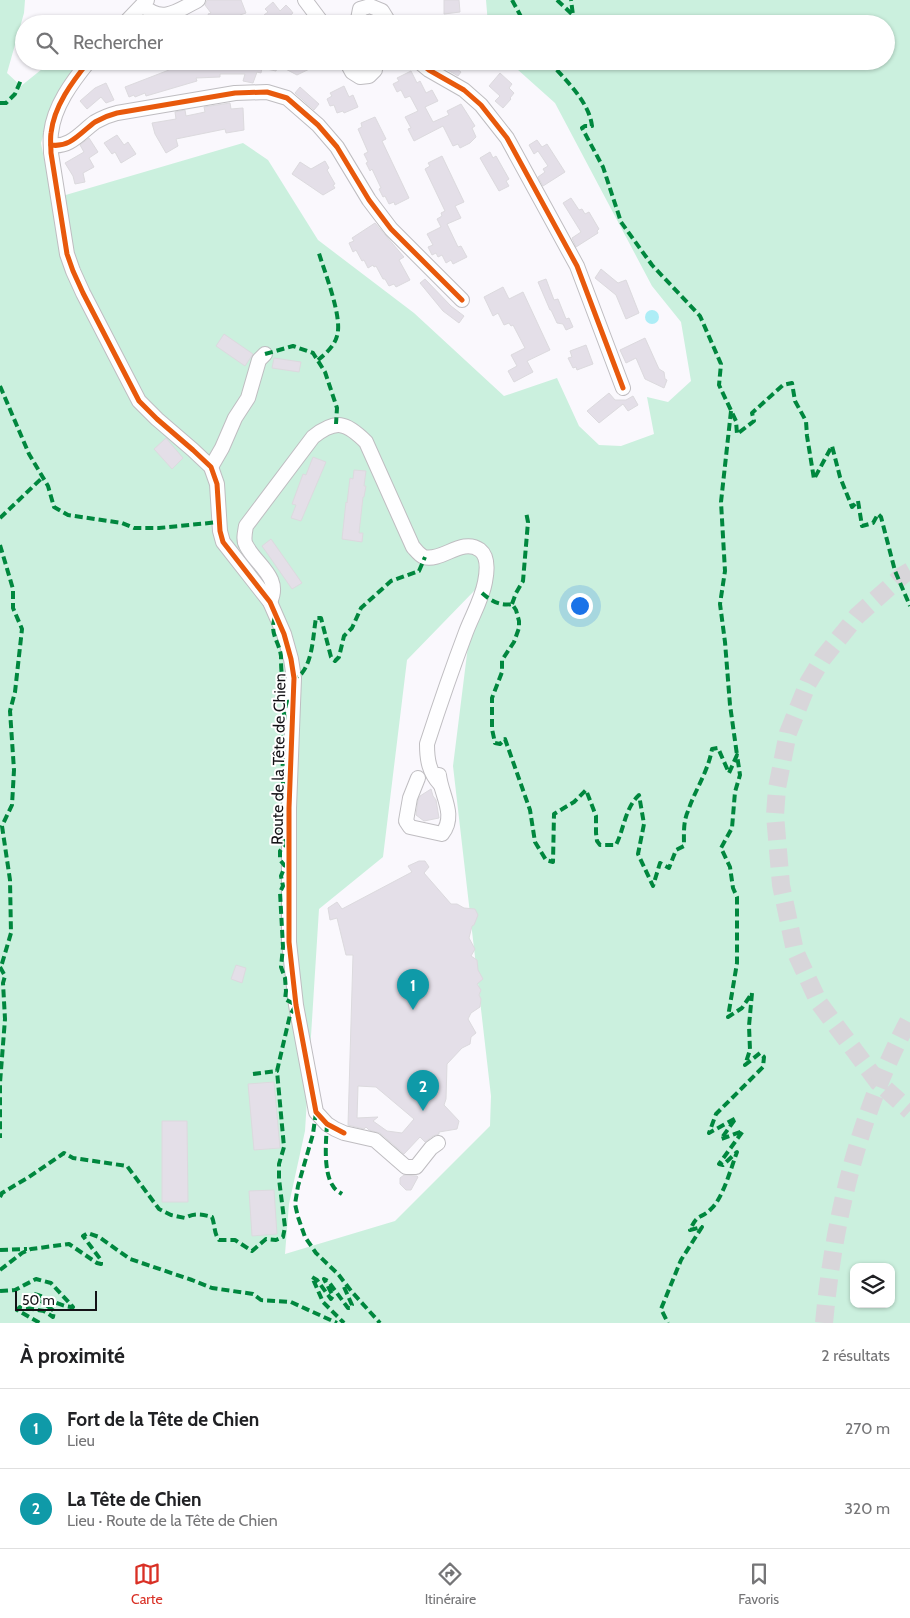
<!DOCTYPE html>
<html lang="fr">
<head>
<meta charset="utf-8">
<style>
  :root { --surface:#fff; --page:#f6f6f6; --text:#202124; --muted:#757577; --line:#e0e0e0; --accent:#d93025 }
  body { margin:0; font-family:Cabin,sans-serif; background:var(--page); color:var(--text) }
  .controls { position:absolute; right:15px; bottom:15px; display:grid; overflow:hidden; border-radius:10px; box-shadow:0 1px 4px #0004 }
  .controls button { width:45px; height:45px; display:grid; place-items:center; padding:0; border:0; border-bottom:1px solid var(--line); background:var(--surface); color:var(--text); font:25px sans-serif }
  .scale { position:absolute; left:15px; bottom:12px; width:82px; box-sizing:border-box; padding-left:5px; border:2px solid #141216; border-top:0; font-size:14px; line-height:18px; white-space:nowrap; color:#141216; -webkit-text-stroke:4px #fff; paint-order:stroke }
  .you { position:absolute; left:579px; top:605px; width:18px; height:18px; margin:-12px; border:4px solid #fff; border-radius:50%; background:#1a73e8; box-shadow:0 0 0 8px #1a73e833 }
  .badge { display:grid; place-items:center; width:32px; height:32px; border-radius:50%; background:var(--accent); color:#fff; font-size:16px; font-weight:700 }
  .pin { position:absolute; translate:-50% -41px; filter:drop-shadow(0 1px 2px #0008) }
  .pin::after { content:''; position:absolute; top:26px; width:18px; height:15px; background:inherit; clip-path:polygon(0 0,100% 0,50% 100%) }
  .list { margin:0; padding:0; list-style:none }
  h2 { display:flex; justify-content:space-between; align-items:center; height:65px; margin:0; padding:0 20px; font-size:21px }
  h2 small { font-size:16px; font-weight:400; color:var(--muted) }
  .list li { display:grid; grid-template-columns:32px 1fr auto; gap:15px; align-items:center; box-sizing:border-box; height:80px; padding:0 20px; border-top:1px solid var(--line) }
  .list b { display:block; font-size:19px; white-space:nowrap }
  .list p { margin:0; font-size:16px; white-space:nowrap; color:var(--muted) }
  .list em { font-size:16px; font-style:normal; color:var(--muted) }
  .icon { flex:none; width:28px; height:28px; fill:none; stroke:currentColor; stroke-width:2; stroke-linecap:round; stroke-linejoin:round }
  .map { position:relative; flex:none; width:910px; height:1323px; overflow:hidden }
  .search { position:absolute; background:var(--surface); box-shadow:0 1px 4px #0004; left:15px; right:15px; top:15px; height:55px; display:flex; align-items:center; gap:12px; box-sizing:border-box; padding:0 18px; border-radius:28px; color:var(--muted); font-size:19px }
  .sheet { height:225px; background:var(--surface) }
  nav { display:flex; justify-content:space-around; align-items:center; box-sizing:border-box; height:70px; border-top:1px solid var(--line); background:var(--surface); font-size:14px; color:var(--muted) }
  nav a { display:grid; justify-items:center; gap:2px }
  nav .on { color:var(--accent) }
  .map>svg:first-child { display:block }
</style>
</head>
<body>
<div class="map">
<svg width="910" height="1323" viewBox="0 0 910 1323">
  <rect width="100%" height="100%" fill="#faf8fd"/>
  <!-- green -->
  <path fill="#cbf0de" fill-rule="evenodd" d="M0,0H25L24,13L7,73L21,86L52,61H82L48,120L41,143L52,199L243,143L268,160L318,240L414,313L504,396L557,378L579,426L599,445L621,446L654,434L647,397L668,402L691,381L681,322L652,286L555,103L508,61H886V24H488L486,0H910V1323H0ZM475,590L453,766L491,1096L490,1126L395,1221L285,1254L289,1204L305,1131L319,909L383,857L407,660ZM854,1267H891V1304H854Z"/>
  <!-- water -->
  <circle fill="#adedf6" cx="652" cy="317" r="7"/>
  <!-- building -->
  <g fill="#e4dfe8" stroke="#dcdade" fill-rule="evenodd">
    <path d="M207,0H241L246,13L240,15L241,19L230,24H212L208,14L211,13L205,5Z"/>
    <path d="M444,0H459L460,12L444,14Z"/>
    <path d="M273,2L280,11L286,5L290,9L293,13L287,18L292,24H273L264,15L268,12L265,9Z"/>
    <path d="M194,61H326L297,75L278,65L276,71L262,68L261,73L257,72L253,83L243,81L245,74H220V77L196,78L197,81L146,96L145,93L135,97L134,95L129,97L125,87L169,70V68Z"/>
    <path d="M432,61H445L461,72L458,76Z"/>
    <path d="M411,71L417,83L420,81L426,93L432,90L438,101L425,107L433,122L449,115L447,111L461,104L475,126L472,128L476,137L470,143L460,148L458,144L453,146L443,126L414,141L408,129L411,128L405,117L418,111L410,96L405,98L401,90L397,92L393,84L399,81L397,78Z"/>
    <path d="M500,73L512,84L509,88L514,93L510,98L511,99L503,108L495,101L500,96L489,86Z"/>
    <path d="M106,83L114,100L106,103L101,97L87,109L80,101L95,88Z"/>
    <path d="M344,86L349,97L353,95L358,107L344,113L343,111L337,113L334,105L330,106L327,99L332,96L330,93Z"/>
    <path d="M300,87L319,104L314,110L295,93Z"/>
    <path d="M230,103L231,109L243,108L244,130L226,133L225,129L176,139L178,146L166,153L155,134L152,123L176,119L175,112L185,110L186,116L205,112L204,107Z"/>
    <path d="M375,117L386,139L382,141L409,198L395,205L394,202L389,204L385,196L383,197L379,189L381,188L372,169L370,171L366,163L368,162L364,154L368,152L358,129L362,127L361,123Z"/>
    <path d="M117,135L124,145L128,142L136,154L121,163L115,152L112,154L104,143Z"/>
    <path d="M89,138L98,152L89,158L94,167L83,173L85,182L75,184L73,176L65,163L84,152L80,145Z"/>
    <path d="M537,140L542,147L547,144L565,172L543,186L538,177L545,172L543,169L548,166L538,151L534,154L529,145Z"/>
    <path d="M490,152L493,158L496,156L509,179L506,181L509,186L499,191L480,158Z"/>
    <path d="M442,156L464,202L455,206L461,218L447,224L458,247L461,246L467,257L453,264L451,260L446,263L442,255L438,257L436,253L432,255L428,247L433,245L427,234L441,227L437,219L442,216L441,213L445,211L425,169L430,166L428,163Z"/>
    <path d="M325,161L329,168L327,170L335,184L333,185L335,188L323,195L292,174L300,162L311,169Z"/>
    <path d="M571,198L579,210L582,209L585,214L589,212L599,229L597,231L598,233L576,247L572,238L581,232L563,203Z"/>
    <path d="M375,223L404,257L399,260L410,280L396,287L394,284L389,286L385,279H383L376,266L374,267L373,265L368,268L364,260L362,261L356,250L353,252L349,243L354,241L352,238Z"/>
    <path d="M601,269L618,283L626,280L639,313L626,319L616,295L595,278Z"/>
    <path d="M425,279L451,306L464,316L459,323L443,311L420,283Z"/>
    <path d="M546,279L554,300L558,299L566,319L569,318L573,327L566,330L563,324L557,323L551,310H550L538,282Z"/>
    <path d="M503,287L509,299L523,292L550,350L527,361L533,372L514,382L508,371L517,366L511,355L525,348L513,325L511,326L509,323L504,325L498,313L493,316L484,297Z"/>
    <path d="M224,334L253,354L245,366L216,346Z"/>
    <path d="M645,338L659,369L664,372L665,379L667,380L664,388L645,379L636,358L626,363L620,350Z"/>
    <path d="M586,345L593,364L577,370L576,367L573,368L568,358L572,357L570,351Z"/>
    <path d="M274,358L301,362L299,372L272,368Z"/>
    <path d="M609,393L615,400H626L633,396L638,405L628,411L623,404L599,423L587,411Z"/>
    <path d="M166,438L183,458L172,469L154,449Z"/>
    <path d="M313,457L326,462L301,521L291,518L296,505L292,504L303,474L306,475Z"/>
    <path d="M354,470L366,471L364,486H366L364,497H363L359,533H363L362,542L342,539L346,502L347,503L350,478L353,479Z"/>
    <path d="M271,539L302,583L292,589L262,546Z"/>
    <path d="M431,789L433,796L436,800L439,818L424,821L416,815L418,800L420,796Z"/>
    <path d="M419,861H425L429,867L424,873L451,904H457L464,908L475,909L478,915L474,925L472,926L469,938L475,949L471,956L477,960L478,970L483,979L477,984L481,990L479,995L481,999L480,1007L471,1013L468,1019L476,1033L471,1037L470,1044L462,1048L447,1064L446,1099L444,1105L459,1121L457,1129L439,1132V1134L433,1136L425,1142L420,1137L404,1154L380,1133L369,1130L366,1127L364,1129L348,1125L353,955H346L337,918L330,920L328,908L337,902L342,909L412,872L408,866ZM358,1086L376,1087L414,1119L402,1133L387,1131L373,1121L378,1117L357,1118Z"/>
    <path d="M236,965L246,968L242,983L231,979Z"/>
    <path d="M274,1082L280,1148L254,1150L248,1084Z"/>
    <path d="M162,1121H187L188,1202H162Z"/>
    <path d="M404,1175L417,1176L418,1177L411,1190H406L400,1184V1178Z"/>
    <path d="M274,1190L277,1234L252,1236L249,1191Z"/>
  </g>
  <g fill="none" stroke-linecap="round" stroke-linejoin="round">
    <!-- major-tunnel -->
    <g stroke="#d8d6da" stroke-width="18" stroke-dasharray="18 9" stroke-linecap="butt">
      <path d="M910,571L903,575L857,616L823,658L808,683L788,733L777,788L775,815L781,885L795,951L819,1003L878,1082L910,1111"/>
      <path d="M824,1323C834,1217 859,1113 910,1018"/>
    </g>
    <!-- minor casing -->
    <g stroke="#bfbdc1" stroke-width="16">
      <g id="minor">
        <path d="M305,0L323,24"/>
        <path d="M143,5C161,24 178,11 198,0"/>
        <path d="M124,24L147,0"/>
        <path d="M360,24L358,19L360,9L370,6L382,11L390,24"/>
        <path d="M89,61C72,82 54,106 51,133C50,140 51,146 51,153L67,254L73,271L83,293L139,401L157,419L193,450L211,467L217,484L220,531L223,542L270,602L284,634L291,659L294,678L289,808V942L296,1005L316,1112L327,1124L335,1129L344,1133L375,1140L406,1167H416L431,1148L438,1143"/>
        <path d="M346,61L352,72L360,77L369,76L375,70V61"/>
        <path d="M418,61L429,70L464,90L481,105L507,138L577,266L623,388"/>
        <path d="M51,145C70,148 80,133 95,122C102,118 109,115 117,113L235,93L267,92L287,98L318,125L337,147L369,200L391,229L462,300"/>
        <path d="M211,467L222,448L235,418L248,398L259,360L265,354"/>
        <path d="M270,602C282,577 256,565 246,545C243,540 245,532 246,526L313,437C336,419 346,422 366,442L413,547C416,550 419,555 424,557C442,562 462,537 480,550C489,557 487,572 485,582C482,599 472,616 466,632C452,669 439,707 427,744C427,760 429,772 440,784"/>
        <path d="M418,778L410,798L406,821L410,827L442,834C457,815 441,795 439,775"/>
      </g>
    </g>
    <!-- minor -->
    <use href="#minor" stroke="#fefeff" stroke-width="14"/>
    <!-- quiet -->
    <g stroke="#00873e" stroke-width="4" stroke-dasharray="8 4" stroke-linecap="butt">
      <path d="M512,0L525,24"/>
      <path d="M557,0L573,15L571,0"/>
      <path d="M549,61C565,80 589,101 592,126H585L582,128L603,167L621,222L652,265L700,316L721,364L719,385L736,421L737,434L754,421L752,413L783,385L792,383L795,401L806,421L807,436L814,479L832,446L840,477L852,507L858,501L862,526L873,523L878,514L881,517L895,571L910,606"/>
      <path d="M0,103H6L15,94L21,80"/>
      <path d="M265,354L293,346L313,353L325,372L337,408L336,424"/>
      <path d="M318,360C325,354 334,347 337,336C343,317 324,271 318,250"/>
      <path d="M0,386L29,454L48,486L54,507L68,515L122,523L134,528H159L219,522"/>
      <path d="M731,411L721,502L725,571L720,604L725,642L730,705L737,755"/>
      <path d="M0,518L43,477"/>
      <path d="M0,545L13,589V608L22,629L15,692L10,711L14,770L12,805L2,826L10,880L11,933L1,967"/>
      <path d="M482,593C491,601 500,606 512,604L516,610L519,621V628L514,642L502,660V672L492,698V729L495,743L500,744L505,739L530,810L535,842L546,860L553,862L554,814L574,802L586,790L596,816V833L597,841L600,845H616C624,829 625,808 639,795L644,824L638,854L653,886L660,863L669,868L676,850L684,846C684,834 683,822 688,811C695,790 708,772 712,749L718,748L729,773L737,755L740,775L735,792L732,828L721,848L730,867L733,888L737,897V963L728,1017L742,1008L752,993L749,1026L750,1050L745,1065L760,1053L764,1057L763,1067L716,1114L709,1133L736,1118L721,1139L743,1131L719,1164L723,1165L737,1152C731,1168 723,1198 711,1209C700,1220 698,1212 690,1230L702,1227L681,1260L661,1309L668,1323"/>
      <path d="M512,604L516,593L523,581L528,522L526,512"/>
      <path d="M275,617C269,634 279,641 281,656C281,663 281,673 283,680"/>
      <path d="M0,967L5,976L3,983L5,1019L0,1083V1138"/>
      <path d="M253,1074L277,1071L290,1015L296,1005L285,999L286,991L285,978L281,967L283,947L280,892L283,886L281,876L285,866L280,860V851L285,845C283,836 277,829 276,823C274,809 282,797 283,783C284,772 281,762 284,752L280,744L282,728L285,721L284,713L287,701L284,693L283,680C290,679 297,678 302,673C313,659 313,635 316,618H321L331,657L335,661L339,657L344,636L352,628L361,608L391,581L419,571L425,557"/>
      <path d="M316,1112L313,1134L298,1186L295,1204L298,1217L305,1237L316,1253L338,1274L352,1292L380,1323"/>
      <path d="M327,1124C326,1141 323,1172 333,1186C335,1190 339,1192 342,1194"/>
      <path d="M0,1197L2,1193L29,1177L64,1153L73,1158L127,1166L159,1209L171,1215L185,1218C194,1213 202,1214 212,1217C215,1225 214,1234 219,1240H235L252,1251L266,1239L276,1240L283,1237L285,1227L279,1179V1164L284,1147L277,1071"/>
      <path d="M0,1250L27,1249"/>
      <path d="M0,1270L22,1253L31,1249L69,1244L97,1263L101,1264V1260L83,1236L88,1233L99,1237L130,1259L192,1280L212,1288L253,1294L261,1300L291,1302L337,1323"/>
      <path d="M344,1287L352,1305L351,1308H348L328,1281L324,1279L333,1296L331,1299L317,1280L312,1277L323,1302L344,1323"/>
      <path d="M0,1291L15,1290L36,1279L51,1283L73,1307C60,1307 47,1297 34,1294L28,1297L41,1301L54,1311L53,1317L44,1311L20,1307L17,1310L40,1323"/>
    </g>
    <!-- cycleway casing -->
    <g stroke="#fff" stroke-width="8">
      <g id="cycleway">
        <path d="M89,61C72,82 54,106 51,133C50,140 51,146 51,153L67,254L73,271L83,293L139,401L157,419L193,450L211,467L217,484L220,531L223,542L270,602L284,634L291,659L294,678L289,808V942L296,1005L316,1112L327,1124L344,1133"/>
        <path d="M418,61L429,70L464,90L481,105L507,138L577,266L623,388"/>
        <path d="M51,145C70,148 80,133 95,122C102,118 109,115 117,113L235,93L267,92L287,98L318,125L337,147L369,200L391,229L462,300"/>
      </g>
    </g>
    <!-- cycleway -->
    <use href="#cycleway" stroke="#e8590c" stroke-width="5"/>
  </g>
  <g text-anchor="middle" stroke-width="4" stroke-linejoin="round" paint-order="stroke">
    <!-- street labels -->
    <g font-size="16" fill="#141216" stroke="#fff">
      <text transform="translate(278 759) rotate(-89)" y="6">Route de la Tête de Chien</text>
    </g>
  </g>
</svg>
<div class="controls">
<button><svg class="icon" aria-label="layers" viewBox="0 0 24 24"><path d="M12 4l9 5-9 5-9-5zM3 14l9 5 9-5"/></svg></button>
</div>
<div class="scale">50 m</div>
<div class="you"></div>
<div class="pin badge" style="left:413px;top:1010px;background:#0f9aa8">1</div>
<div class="pin badge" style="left:423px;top:1111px;background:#0f9aa8">2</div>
<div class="search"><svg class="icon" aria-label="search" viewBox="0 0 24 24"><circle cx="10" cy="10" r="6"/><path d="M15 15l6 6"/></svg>Rechercher</div>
</div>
<section class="sheet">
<h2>À proximité<small>2 résultats</small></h2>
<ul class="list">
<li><span class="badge" style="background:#0f9aa8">1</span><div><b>Fort de la Tête de Chien</b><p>Lieu</p></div><em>270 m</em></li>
<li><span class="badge" style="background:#0f9aa8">2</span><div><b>La Tête de Chien</b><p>Lieu · Route de la Tête de Chien</p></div><em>320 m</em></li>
</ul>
</section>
<nav>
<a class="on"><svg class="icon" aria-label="map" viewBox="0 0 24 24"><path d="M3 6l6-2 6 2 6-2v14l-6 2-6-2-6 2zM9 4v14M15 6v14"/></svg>Carte</a>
<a><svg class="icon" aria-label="directions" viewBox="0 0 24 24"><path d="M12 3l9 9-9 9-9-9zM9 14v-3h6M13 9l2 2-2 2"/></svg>Itinéraire</a>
<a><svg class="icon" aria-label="saved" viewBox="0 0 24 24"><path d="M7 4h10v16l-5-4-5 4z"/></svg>Favoris</a>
</nav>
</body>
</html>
